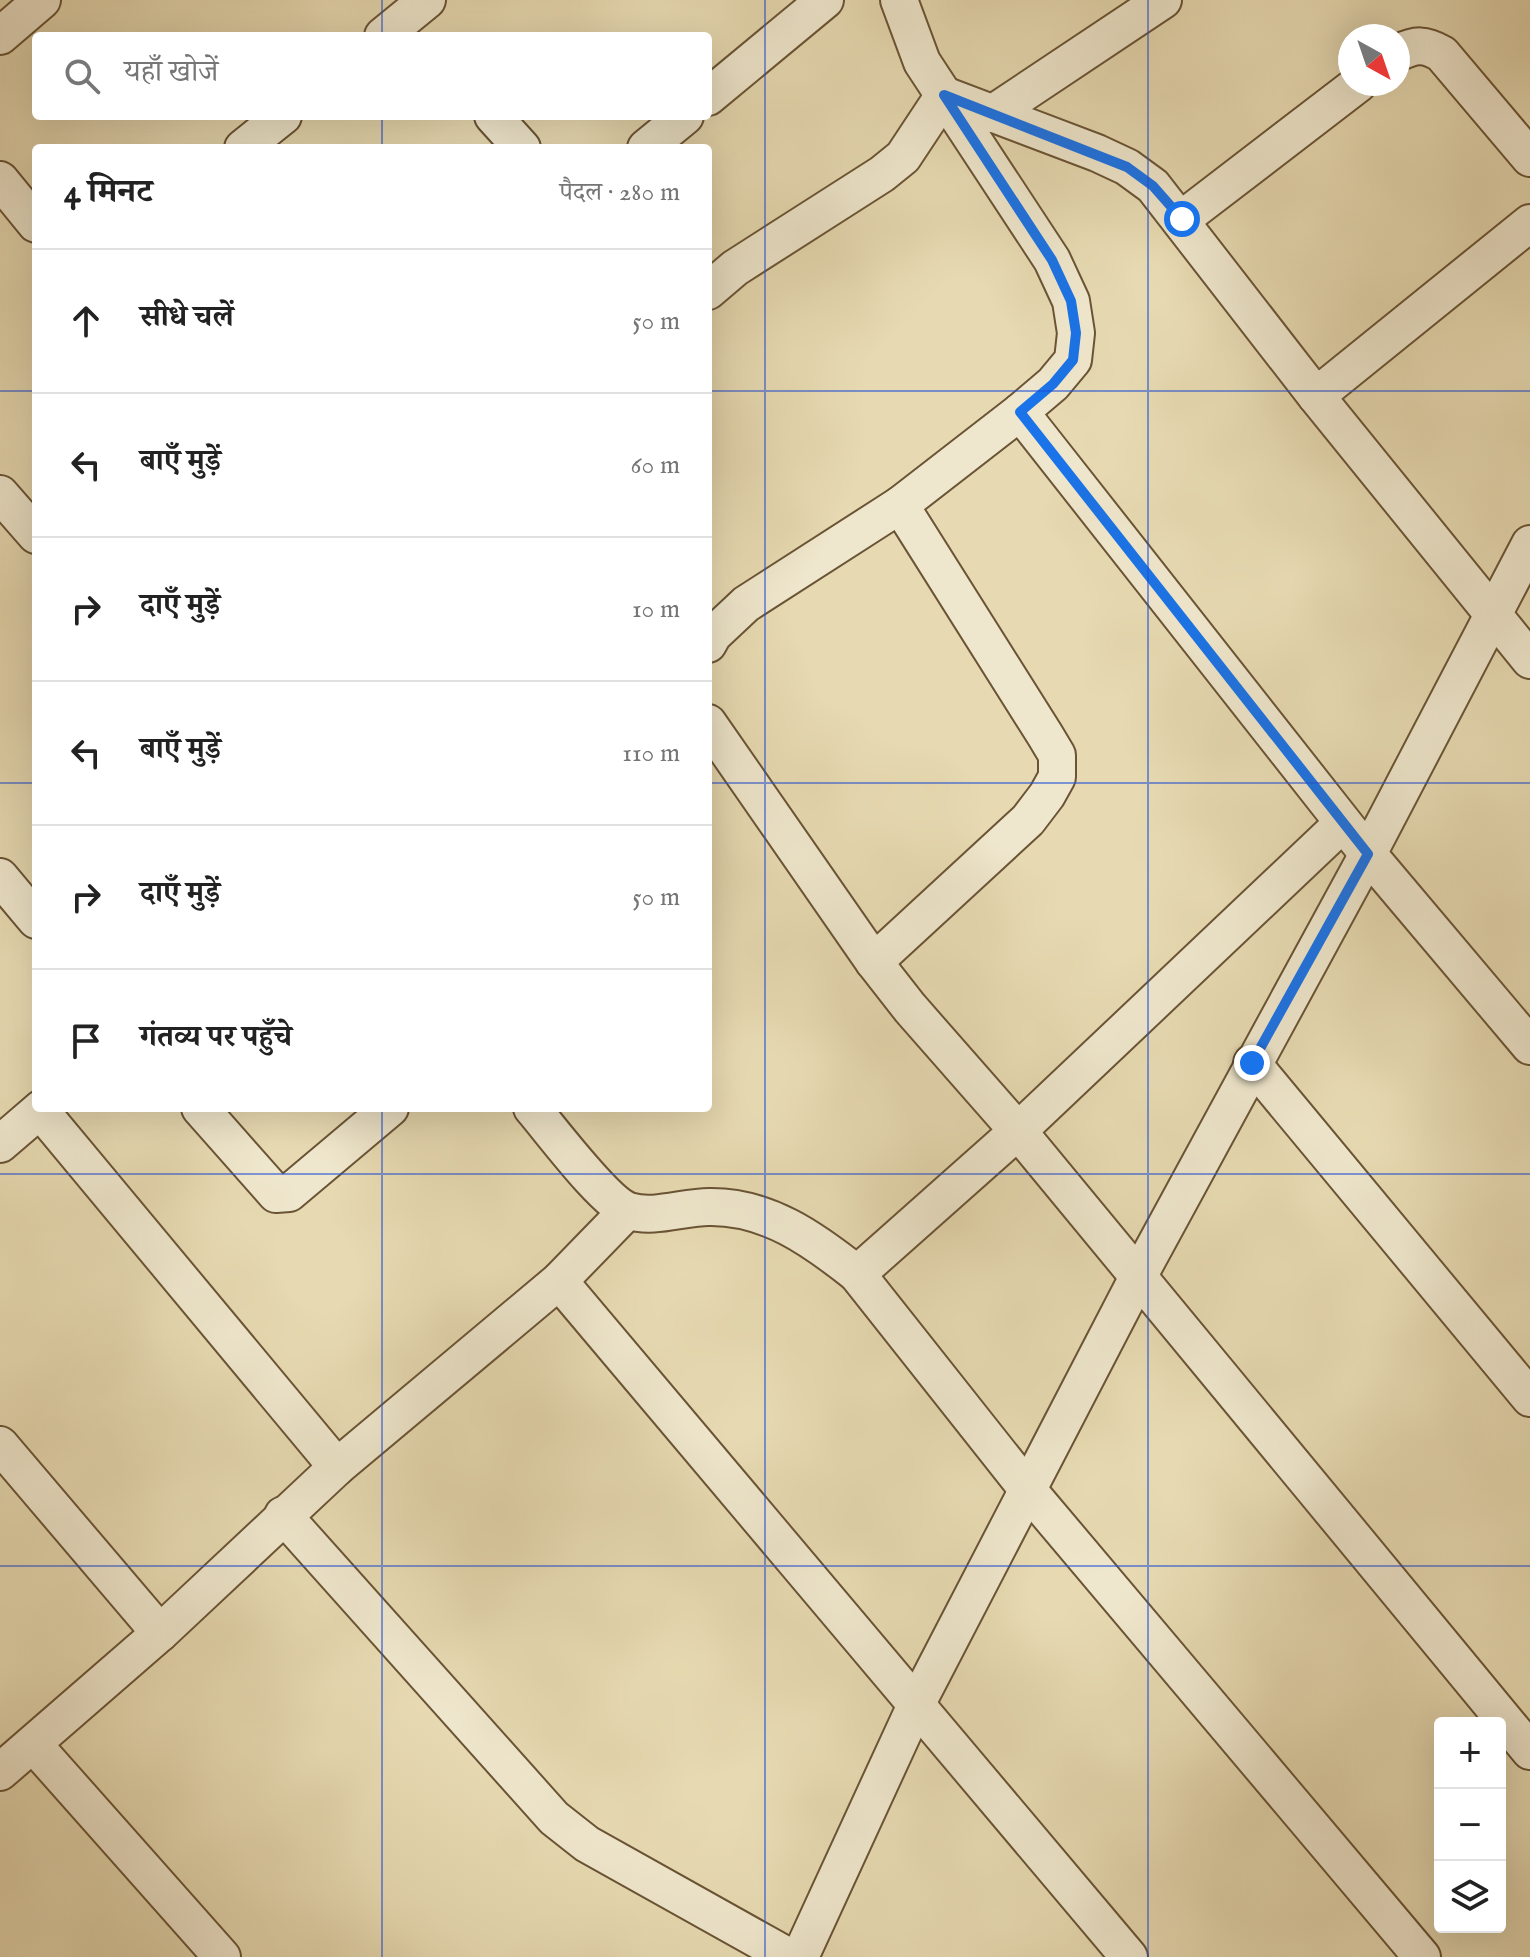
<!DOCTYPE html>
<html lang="hi">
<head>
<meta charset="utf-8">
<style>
  :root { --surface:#fff; --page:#f2f2f2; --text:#222; --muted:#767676; --line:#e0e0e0 }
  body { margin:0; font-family:"IM FELL English","Noto Serif Devanagari",serif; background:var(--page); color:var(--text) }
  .controls { position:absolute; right:24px; bottom:24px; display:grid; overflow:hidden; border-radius:8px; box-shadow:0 8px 32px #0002 }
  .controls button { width:72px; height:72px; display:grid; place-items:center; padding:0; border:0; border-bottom:2px solid var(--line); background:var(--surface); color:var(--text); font:40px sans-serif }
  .compass { position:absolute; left:1338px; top:24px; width:72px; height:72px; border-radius:50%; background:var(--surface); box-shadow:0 8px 32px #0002; rotate:140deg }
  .stop { position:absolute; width:24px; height:24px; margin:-18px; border:6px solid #1a73e8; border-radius:50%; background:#fff }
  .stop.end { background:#1a73e8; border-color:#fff; box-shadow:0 2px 8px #0008 }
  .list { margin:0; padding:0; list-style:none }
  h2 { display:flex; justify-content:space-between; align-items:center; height:104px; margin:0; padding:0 32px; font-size:34px }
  h2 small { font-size:26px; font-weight:400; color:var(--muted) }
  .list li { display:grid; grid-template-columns:52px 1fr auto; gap:24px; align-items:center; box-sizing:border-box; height:144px; padding:0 32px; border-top:2px solid var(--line) }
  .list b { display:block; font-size:30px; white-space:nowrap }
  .list em { font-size:26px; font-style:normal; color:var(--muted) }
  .icon { flex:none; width:44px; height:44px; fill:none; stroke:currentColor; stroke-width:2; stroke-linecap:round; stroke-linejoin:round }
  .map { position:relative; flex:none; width:1530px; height:1957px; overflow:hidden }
  .search { position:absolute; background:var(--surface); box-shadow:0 8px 32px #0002; left:32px; top:32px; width:680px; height:88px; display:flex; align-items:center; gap:20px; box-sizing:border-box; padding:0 28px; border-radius:8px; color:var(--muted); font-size:30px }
  .panel { position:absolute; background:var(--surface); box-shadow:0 8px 32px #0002; left:32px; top:144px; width:680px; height:968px; border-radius:8px }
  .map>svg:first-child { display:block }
</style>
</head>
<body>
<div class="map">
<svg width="1530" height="1957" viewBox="0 0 1530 1957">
  <rect width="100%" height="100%" fill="#e7dab2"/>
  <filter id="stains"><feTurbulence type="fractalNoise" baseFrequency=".0025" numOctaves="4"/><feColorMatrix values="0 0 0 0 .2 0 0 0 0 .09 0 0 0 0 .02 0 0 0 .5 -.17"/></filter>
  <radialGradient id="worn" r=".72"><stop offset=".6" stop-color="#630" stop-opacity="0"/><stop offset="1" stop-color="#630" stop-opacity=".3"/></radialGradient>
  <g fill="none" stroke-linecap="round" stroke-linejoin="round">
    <!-- street casing -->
    <g stroke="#6a5435" stroke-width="40">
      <g id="street">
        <path d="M0,36L42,0"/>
        <path d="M383,36L427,0"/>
        <path d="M1398,53C1416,44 1425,44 1442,54L1530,158"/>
        <path d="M708,97L825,0"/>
        <path d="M992,114L1163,0"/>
        <path d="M493,116L522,148"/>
        <path d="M243,148L283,116"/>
        <path d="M646,148L685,116"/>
        <path d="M0,180L36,224"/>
        <path d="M1182,219L1358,84"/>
        <path d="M708,291L735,268L882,174L903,157L944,95L1097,153L1127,167L1153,186L1316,396L1530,660"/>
        <path d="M1316,396L1530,223"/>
        <path d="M1020,412L1368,854L1530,1046"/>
        <path d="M0,494L36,535"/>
        <path d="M708,644L713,635L746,604L900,505L1020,412L1053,384L1073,360L1076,333L1071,301L1052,260L922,62L899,0"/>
        <path d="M708,723L874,962L910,1008L1018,1131L1530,1751"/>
        <path d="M0,877L36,920"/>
        <path d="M874,962L1028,820L1047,795L1057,777V755L1045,735L900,505"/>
        <path d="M1252,1063L1530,1398"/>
        <path d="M200,1108L276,1194L289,1193L390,1108"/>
        <path d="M532,1108C551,1130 605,1203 629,1211C654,1219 683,1207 709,1207C767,1206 813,1239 857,1274L1018,1131L1343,823"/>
        <path d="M40,1110L337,1467"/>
        <path d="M0,1144L42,1108"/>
        <path d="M857,1274L1028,1490L1422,1957"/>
        <path d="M559,1281L1129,1957"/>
        <path d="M0,1445L160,1633"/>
        <path d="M283,1515L554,1818L587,1844L789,1957"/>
        <path d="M33,1744L222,1957"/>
        <path d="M0,1772L160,1633L337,1467L559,1281L627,1211"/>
        <path d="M800,1957L915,1707L1138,1277L1368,854L1530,544"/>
      </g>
    </g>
    <!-- street -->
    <use href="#street" stroke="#efe7cd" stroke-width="36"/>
  </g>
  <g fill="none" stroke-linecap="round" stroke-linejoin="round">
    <!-- route -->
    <path stroke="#1a73e8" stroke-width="10" d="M1182,219L1153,186L1127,167L944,95L1052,260L1071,301L1076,333L1073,360L1053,384L1020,412L1368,854L1252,1063"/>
  </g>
  <!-- grid -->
  <path fill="none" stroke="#1d4ed8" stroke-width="2" stroke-opacity="0.55" d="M382,0V36M765,0V1957M1148,0V1957M382,116V148M0,391H36M708,391H1530M0,783H36M708,783H1530M382,1108V1957M0,1174H1530M0,1566H1530"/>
  <rect width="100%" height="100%" filter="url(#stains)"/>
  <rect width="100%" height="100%" fill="url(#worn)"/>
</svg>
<div class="controls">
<button>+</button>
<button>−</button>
<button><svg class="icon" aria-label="layers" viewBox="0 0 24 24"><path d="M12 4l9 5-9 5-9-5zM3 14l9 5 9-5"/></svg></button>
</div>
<svg class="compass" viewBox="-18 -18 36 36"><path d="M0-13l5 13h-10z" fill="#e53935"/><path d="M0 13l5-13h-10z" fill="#767676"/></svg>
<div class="stop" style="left:1182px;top:219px"></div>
<div class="stop end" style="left:1252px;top:1063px"></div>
<div class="search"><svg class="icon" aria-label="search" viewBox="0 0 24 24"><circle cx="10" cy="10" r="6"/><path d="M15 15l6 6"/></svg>यहाँ खोजें</div>
<section class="panel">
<h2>4 मिनट<small>पैदल · 280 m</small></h2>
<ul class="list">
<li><svg class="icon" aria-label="ahead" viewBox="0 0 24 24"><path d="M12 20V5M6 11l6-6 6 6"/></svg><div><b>सीधे चलें</b></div><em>50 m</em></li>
<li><svg class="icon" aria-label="left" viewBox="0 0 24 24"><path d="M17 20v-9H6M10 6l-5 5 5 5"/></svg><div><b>बाएँ मुड़ें</b></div><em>60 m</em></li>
<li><svg class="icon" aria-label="right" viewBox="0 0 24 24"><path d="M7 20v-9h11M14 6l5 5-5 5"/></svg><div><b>दाएँ मुड़ें</b></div><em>10 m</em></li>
<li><svg class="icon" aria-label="left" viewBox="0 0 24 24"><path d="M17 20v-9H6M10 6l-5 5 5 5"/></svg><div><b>बाएँ मुड़ें</b></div><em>110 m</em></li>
<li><svg class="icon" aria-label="right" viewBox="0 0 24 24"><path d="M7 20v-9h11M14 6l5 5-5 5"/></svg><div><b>दाएँ मुड़ें</b></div><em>50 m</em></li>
<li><svg class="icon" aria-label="arrive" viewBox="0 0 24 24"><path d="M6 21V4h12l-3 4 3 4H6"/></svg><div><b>गंतव्य पर पहुँचे</b></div></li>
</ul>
</section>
</div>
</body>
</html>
